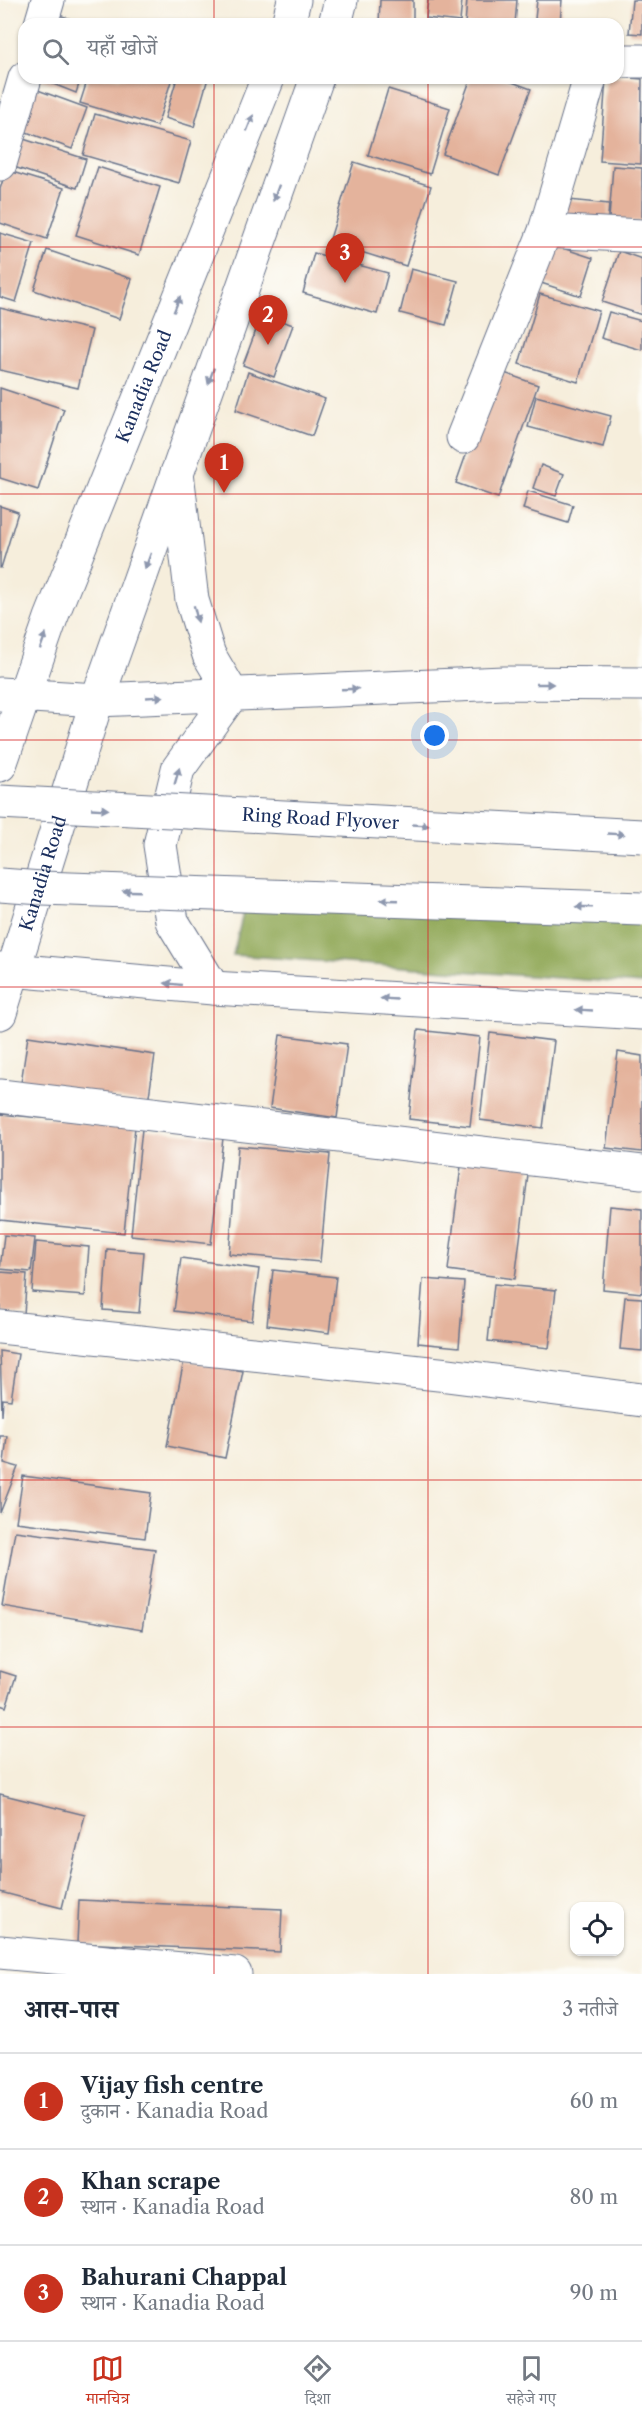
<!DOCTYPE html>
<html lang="hi">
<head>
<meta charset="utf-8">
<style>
  :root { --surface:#fff; --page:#f6f6f7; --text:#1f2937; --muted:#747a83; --line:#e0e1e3; --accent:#c8321e }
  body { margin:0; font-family:"Libre Caslon Text","Noto Serif Devanagari",serif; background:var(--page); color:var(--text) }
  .controls { position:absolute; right:18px; bottom:18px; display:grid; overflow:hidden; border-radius:12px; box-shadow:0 2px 4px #0004 }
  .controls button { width:54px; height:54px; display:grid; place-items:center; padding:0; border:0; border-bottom:2px solid var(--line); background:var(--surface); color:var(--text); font:30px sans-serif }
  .you { position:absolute; left:435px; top:736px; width:21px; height:21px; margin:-15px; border:4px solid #fff; border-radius:50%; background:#1a73e8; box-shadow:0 0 0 9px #1a73e833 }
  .badge { display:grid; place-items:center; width:39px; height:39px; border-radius:50%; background:var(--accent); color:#fff; font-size:20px; font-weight:700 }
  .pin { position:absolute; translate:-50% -50px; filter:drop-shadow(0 2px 3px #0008) }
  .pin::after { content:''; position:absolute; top:32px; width:21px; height:18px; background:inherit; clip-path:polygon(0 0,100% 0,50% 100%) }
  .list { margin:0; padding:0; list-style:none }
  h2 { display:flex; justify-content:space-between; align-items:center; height:78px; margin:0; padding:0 24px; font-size:26px }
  h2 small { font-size:20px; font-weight:400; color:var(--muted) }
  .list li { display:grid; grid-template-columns:39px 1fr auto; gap:18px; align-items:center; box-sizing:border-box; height:96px; padding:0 24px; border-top:2px solid var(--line) }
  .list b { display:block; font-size:22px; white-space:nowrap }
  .list p { margin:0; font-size:20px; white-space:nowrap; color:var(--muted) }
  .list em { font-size:20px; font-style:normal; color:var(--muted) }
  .icon { flex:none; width:33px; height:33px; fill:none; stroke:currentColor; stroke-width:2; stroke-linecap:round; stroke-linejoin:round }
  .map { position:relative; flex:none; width:642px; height:1974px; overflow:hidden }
  .search { position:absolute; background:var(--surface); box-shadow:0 2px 4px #0004; left:18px; right:18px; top:18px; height:66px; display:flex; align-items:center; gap:15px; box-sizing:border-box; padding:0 21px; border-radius:18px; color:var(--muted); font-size:22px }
  .sheet { height:366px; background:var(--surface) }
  nav { display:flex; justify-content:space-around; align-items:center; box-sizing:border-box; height:84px; border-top:2px solid var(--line); background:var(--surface); font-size:16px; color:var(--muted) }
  nav a { display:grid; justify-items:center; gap:3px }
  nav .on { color:var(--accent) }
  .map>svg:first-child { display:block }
</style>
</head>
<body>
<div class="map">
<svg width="642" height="1974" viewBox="0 0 642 1974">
  <rect width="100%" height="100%" fill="#fdfcf7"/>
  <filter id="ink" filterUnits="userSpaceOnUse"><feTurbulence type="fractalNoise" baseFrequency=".0167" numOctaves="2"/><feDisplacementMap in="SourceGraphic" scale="12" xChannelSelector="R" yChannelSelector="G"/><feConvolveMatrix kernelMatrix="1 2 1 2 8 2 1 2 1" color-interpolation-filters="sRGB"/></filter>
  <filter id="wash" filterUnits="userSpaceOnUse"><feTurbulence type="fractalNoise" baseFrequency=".008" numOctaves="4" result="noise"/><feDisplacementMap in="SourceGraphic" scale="24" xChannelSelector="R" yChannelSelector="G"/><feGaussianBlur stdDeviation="1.35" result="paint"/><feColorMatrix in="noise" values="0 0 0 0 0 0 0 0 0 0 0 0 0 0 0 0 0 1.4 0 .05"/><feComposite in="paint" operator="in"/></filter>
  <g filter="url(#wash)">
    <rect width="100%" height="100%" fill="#f6eedc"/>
    <!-- forest -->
    <path fill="#95ac5e" stroke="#586e5e" stroke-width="1.5" d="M642,908V984L233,955L244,909Z"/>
    <g id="blocks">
      <!-- building -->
      <g fill="#e4b39c">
        <path d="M380,0H413V24H379Z"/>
        <path d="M428,0H462L460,22L426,18Z"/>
        <path d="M467,0H517L515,24H465Z"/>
        <path d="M537,0H562L560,22L535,19Z"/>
        <path d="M632,0H642V34L629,33Z"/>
        <path d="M53,13L86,24H49Z"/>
        <path d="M618,77L642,79L641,164L600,161L606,78Z"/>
        <path d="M38,78H81L76,93Z"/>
        <path d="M88,78H172L157,126L80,103Z"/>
        <path d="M177,78H208L194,127L165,118Z"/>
        <path d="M471,78H501L531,89L499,175L443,154Z"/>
        <path d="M35,89L87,108L72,149L21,130Z"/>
        <path d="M388,89L450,108L430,174L368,155Z"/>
        <path d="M95,114L191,141L179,183L83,155Z"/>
        <path d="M14,136L86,159L77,188L5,164Z"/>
        <path d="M354,162L431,186L406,266L329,242Z"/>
        <path d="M613,166L642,168V222L609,219Z"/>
        <path d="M98,167L160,187L139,255L76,235Z"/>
        <path d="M6,170L64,188L47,239L0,223V189Z"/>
        <path d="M558,199L609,204L607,227L557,223Z"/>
        <path d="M0,233L34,243L16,302L0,297Z"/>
        <path d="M550,244L593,258L581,296L538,282Z"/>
        <path d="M47,250L132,279L119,319L34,290Z"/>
        <path d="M619,251L642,259V315L602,302Z"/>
        <path d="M314,253L388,273L377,314L303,293Z"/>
        <path d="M411,269L458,281L446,325L400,313Z"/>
        <path d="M540,294L599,311L578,382L519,364Z"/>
        <path d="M0,308L92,330L78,388L0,370Z"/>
        <path d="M609,312L642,321V350L601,338Z"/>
        <path d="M262,314L293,325L274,377L243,365Z"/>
        <path d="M496,370L538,385L498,498L456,483Z"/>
        <path d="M248,372L325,399L312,436L236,410Z"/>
        <path d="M0,388L64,409L38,490L0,478Z"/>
        <path d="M536,396L611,416L603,447L528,427Z"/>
        <path d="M541,465L564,474L556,496L533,488Z"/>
        <path d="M528,491L573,505L568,523L523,509Z"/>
        <path d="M0,506L18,512L1,568H0Z"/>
        <path d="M418,1030L480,1037L470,1126L409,1119Z"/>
        <path d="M490,1033L554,1041L543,1128L480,1120Z"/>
        <path d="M280,1035L347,1044L337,1118L270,1108Z"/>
        <path d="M28,1036L155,1055L148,1103L21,1083Z"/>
        <path d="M618,1052L642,1056V1152L606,1148Z"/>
        <path d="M0,1114L135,1127L124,1233L0,1220Z"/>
        <path d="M142,1129L223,1138L211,1244L131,1235Z"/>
        <path d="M238,1146L330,1154L320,1262L229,1254Z"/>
        <path d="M462,1158L529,1167L515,1279L448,1270Z"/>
        <path d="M610,1206L642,1209V1293L603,1289Z"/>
        <path d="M4,1235L35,1238L31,1272L0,1269Z"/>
        <path d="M36,1242L89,1247L85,1296L32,1292Z"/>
        <path d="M107,1249L144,1252L139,1313L103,1310Z"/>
        <path d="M181,1258L259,1269L252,1321L174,1311Z"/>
        <path d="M273,1270L336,1277L329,1333L267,1325Z"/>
        <path d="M0,1272L27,1274L24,1314L0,1312Z"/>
        <path d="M423,1279L464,1282L459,1347L418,1343Z"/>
        <path d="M494,1284L556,1290L549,1348L488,1341Z"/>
        <path d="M625,1297L642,1298V1351L620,1349Z"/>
        <path d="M0,1351L18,1354L11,1400L3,1399L2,1416Z"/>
        <path d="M184,1360L243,1371L225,1458L167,1446Z"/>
        <path d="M0,1436H7L4,1463L18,1467L0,1513Z"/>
        <path d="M23,1476L151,1493L145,1538L16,1522Z"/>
        <path d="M15,1531L155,1549L142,1630L2,1606Z"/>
        <path d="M0,1671L16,1676L6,1707L0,1705Z"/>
        <path d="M0,1794L85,1815L62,1908L0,1892Z"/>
        <path d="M79,1900L282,1909L280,1952L77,1943Z"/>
      </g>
    </g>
  </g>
  <g filter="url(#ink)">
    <use href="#blocks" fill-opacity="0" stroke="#68728a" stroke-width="1.5"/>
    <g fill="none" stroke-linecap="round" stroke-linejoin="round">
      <!-- minor casing -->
      <g stroke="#68728a" stroke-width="35">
        <g id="minor">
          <path d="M41,24L48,0"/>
          <path d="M618,61H642"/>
          <path d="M0,164L25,78"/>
          <path d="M545,231L642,236"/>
          <path d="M463,437L545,231L590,78"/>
          <path d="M177,473L192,600L209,655L232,694L178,769L160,845L172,921L213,988"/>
          <path d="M0,694L97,700L504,683L642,684"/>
          <path d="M0,969L213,988L642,1013"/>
          <path d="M0,1096L642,1172"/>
          <path d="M0,1327L448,1375L642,1400"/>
          <path d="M0,1952L235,1974"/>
        </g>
      </g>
      <!-- major casing -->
      <g stroke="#68728a" stroke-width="35">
        <g id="major">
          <path d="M288,24L294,0"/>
          <path d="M335,24L341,0"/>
          <path id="s1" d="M0,765L51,618L268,78"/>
          <path id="s2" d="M0,1013L97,700L317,78"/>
        </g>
      </g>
      <!-- minor -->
      <use href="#minor" stroke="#fff" stroke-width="33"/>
      <!-- major -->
      <use href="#major" stroke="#fff" stroke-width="33"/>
      <!-- major-bridge casing -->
      <g stroke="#68728a" stroke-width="35" stroke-linecap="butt">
        <g id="major-bridge">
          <path id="s3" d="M0,802L642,836"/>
          <path d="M0,885L42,888L642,909"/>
        </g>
      </g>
      <!-- major-bridge -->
      <use href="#major-bridge" stroke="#fff" stroke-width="33"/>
    </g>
    <!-- one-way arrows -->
    <defs><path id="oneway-solid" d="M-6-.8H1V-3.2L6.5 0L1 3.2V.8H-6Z" transform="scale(1.5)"/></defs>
    <g fill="#8d97ae">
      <use href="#oneway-solid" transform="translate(250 123) rotate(-68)"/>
      <use href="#oneway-solid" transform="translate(276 193) rotate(110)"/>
      <use href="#oneway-solid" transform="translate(177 304) rotate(-68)"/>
      <use href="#oneway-solid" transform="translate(211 376) rotate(110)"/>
      <use href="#oneway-solid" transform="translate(148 561) rotate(110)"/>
      <use href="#oneway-solid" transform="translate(196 614) rotate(76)"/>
      <use href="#oneway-solid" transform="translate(43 641) rotate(-70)"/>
      <use href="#oneway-solid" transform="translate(545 684)"/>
      <use href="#oneway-solid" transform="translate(350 689) rotate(-2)"/>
      <use href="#oneway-solid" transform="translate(155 697) rotate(-3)"/>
      <use href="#oneway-solid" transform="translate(177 776) rotate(-74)"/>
      <use href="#oneway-solid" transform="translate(100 809) rotate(3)"/>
      <use href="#oneway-solid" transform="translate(421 825) rotate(3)"/>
      <use href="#oneway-solid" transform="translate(616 834) rotate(3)"/>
      <use href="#oneway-solid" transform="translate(131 891) rotate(-178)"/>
      <use href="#oneway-solid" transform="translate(389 900) rotate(-178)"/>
      <use href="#oneway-solid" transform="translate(584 907) rotate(-178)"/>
      <use href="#oneway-solid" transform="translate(173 984) rotate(-174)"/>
      <use href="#oneway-solid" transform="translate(389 999) rotate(-177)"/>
      <use href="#oneway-solid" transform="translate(584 1010) rotate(-177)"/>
    </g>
  </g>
  <!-- grid -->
  <path fill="none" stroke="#d62828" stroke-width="1.5" stroke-opacity="0.55" d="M214,0V24M428,0V24M214,78V1974M428,78V1974M0,247H642M0,494H642M0,740H642M0,987H642M0,1234H642M0,1480H642M0,1727H642"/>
  <g text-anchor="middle" stroke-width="4.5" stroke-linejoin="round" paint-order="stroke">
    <!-- street labels -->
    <g font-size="18" fill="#1b2f5e" stroke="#fdfcf7">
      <text dy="6" stroke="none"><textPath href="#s1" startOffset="405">Kanadia Road</textPath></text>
      <text dy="6" stroke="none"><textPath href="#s3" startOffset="321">Ring Road Flyover</textPath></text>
      <text dy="6" stroke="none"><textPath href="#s2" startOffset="146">Kanadia Road</textPath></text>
    </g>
  </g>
</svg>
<div class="controls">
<button><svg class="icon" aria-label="locate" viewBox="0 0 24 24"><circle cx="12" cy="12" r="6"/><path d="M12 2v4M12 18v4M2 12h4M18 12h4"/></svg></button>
</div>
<div class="you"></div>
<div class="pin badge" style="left:224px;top:493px">1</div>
<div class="pin badge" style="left:268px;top:345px">2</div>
<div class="pin badge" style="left:345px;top:283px">3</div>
<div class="search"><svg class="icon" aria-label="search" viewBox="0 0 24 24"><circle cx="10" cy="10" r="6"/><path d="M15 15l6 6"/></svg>यहाँ खोजें</div>
</div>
<section class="sheet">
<h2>आस-पास<small>3 नतीजे</small></h2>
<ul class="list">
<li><span class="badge">1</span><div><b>Vijay fish centre</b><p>दुकान · Kanadia Road</p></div><em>60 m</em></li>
<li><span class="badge">2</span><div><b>Khan scrape</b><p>स्थान · Kanadia Road</p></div><em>80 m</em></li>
<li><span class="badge">3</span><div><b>Bahurani Chappal</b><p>स्थान · Kanadia Road</p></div><em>90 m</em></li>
</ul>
</section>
<nav>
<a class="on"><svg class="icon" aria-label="map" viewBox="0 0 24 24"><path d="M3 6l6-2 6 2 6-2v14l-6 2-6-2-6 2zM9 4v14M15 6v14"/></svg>मानचित्र</a>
<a><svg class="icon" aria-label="directions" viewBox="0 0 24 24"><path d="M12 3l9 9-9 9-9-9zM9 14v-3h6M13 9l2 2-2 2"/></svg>दिशा</a>
<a><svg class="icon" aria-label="saved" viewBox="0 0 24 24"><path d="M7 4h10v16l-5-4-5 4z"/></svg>सहेजे गए</a>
</nav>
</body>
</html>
